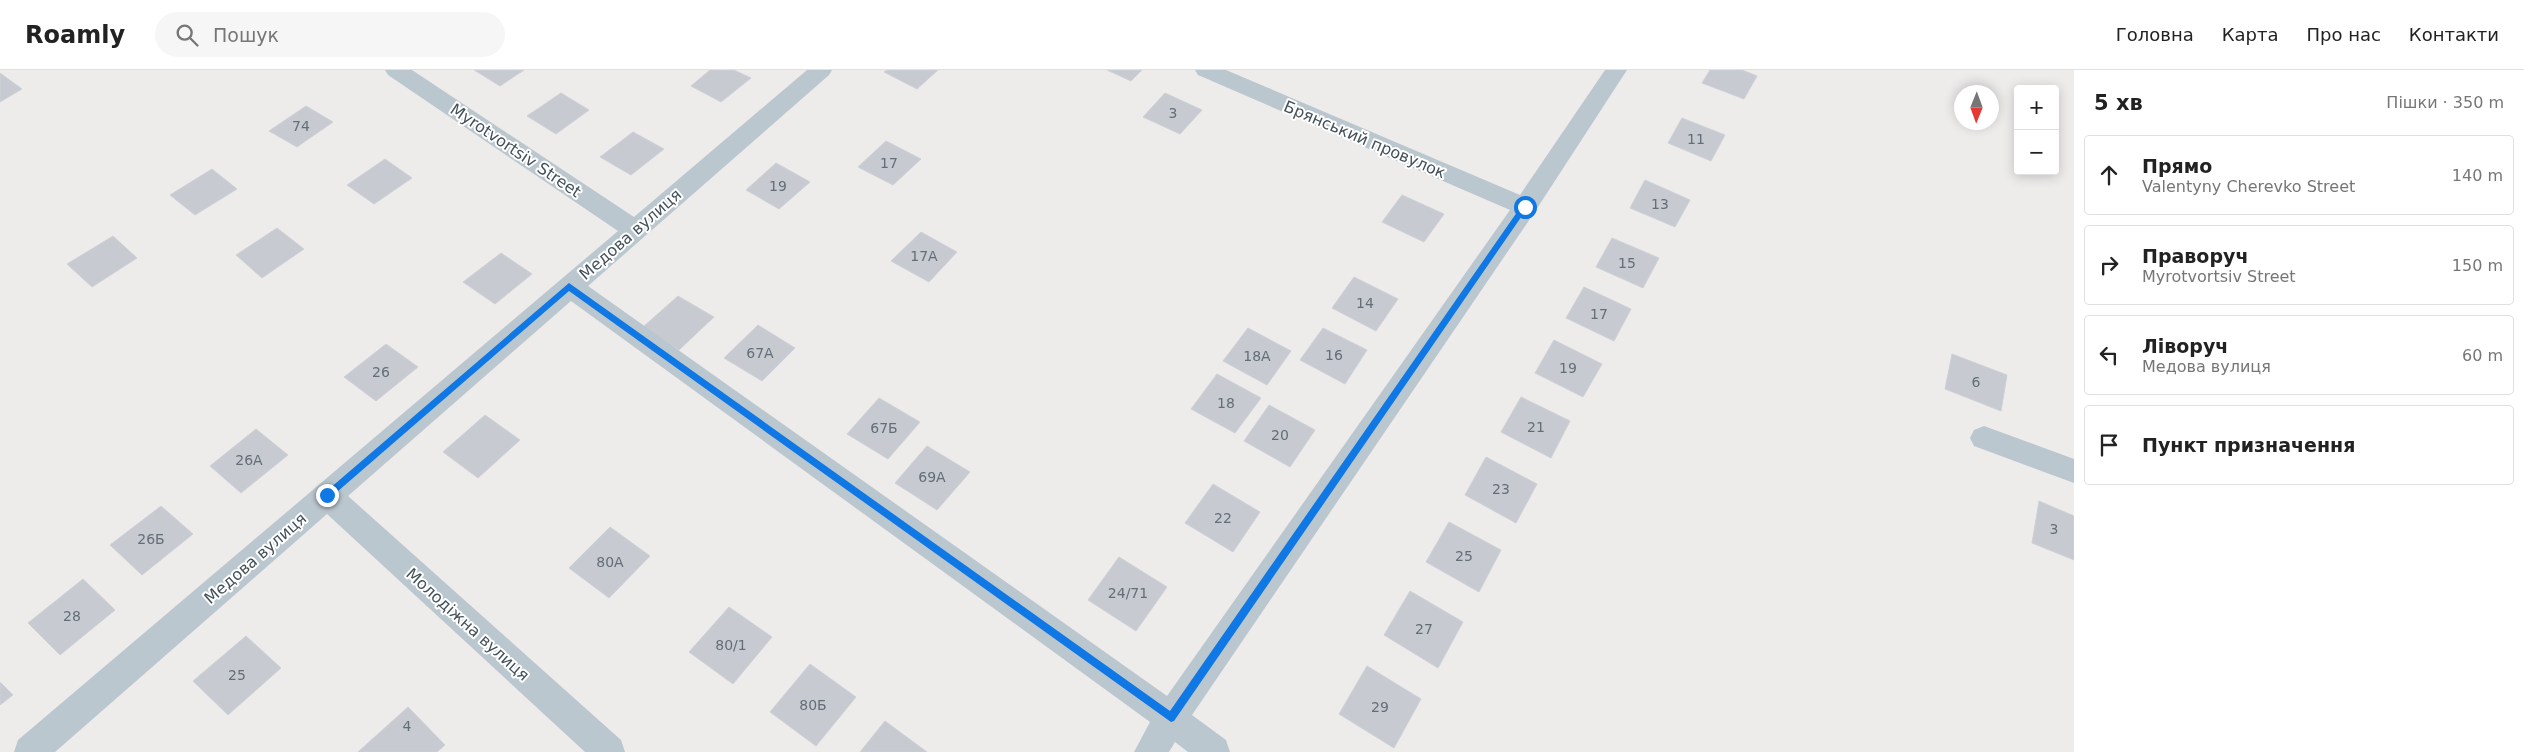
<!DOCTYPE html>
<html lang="uk">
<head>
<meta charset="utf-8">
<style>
  :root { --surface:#fff; --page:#f6f6f6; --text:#222; --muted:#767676; --line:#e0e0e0 }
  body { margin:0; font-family:"DejaVu Sans",sans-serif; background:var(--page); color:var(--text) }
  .controls { position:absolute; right:15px; top:15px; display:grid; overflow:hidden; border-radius:5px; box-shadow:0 2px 12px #0003 }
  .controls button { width:45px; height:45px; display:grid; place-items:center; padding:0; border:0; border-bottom:1px solid var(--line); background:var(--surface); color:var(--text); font:25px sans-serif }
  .compass { position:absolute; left:1954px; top:15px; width:45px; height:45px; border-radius:50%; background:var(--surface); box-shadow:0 2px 12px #0003; rotate:181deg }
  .stop { position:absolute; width:15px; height:15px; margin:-11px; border:4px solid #0f78e4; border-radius:50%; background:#fff }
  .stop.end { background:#0f78e4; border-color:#fff; box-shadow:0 1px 5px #0008 }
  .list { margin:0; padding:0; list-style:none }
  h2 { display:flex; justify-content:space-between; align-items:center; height:65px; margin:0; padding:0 20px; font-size:21px }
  h2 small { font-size:16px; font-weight:400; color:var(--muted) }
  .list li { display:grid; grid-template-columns:32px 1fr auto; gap:15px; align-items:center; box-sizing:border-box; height:80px; margin:0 10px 10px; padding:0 10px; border:1px solid var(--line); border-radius:5px }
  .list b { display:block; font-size:19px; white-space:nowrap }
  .list p { margin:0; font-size:16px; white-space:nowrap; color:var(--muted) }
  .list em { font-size:16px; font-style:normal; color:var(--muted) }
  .icon { flex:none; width:28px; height:28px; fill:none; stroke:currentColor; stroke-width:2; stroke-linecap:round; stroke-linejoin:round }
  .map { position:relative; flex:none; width:2074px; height:682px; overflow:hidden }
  header { display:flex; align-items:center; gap:30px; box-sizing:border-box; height:70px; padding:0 25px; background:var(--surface); border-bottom:1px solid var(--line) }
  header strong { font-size:24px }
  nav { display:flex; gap:28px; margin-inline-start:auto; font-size:18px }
  .search { width:350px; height:45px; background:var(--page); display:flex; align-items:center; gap:12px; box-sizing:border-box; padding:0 18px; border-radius:28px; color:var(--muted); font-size:19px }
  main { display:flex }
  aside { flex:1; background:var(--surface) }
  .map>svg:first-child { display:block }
</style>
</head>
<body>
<header>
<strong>Roamly</strong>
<div class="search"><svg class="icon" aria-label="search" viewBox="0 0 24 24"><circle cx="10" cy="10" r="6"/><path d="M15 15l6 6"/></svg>Пошук</div>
<nav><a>Головна</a><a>Карта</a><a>Про нас</a><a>Контакти</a></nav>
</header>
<main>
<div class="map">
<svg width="2074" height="682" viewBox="0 0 2074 682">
  <rect width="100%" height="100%" fill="#eeebeb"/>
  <!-- building -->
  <g fill="#c7cad1" stroke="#ced1d7">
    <path d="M474,0H524L500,16Z"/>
    <path d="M710,0H734L751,8L721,32L691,16Z"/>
    <path d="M887,0H938L917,19L884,2Z"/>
    <path d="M1107,0H1142L1131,11Z"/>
    <path d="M1710,0H1742L1757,6L1744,29L1702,13Z"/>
    <path d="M0,3L22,19L0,32Z"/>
    <path d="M561,23L589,40L556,64L527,46Z"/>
    <path d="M1165,23L1202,40L1180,64L1143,47Z"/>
    <path d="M306,36L333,52L297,77L269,61Z"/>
    <path d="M1682,48L1725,65L1711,91L1668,73Z"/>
    <path d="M633,62L664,79L631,105L600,87Z"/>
    <path d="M886,71L921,89L893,115L858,97Z"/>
    <path d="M385,89L412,108L374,134L347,115Z"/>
    <path d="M776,93L810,112L779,139L746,120Z"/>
    <path d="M212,99L237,119L195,145L170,125Z"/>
    <path d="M1645,110L1690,130L1675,157L1630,138Z"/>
    <path d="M1402,125L1444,144L1424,172L1382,152Z"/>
    <path d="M277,158L304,179L262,208L236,185Z"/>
    <path d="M921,162L957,182L929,212L891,191Z"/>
    <path d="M113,166L137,188L92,217L67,194Z"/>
    <path d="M1612,168L1659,188L1643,218L1596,197Z"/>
    <path d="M501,183L532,204L495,234L463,212Z"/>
    <path d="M1354,207L1398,229L1376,261L1332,238Z"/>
    <path d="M1584,217L1631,239L1614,271L1566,248Z"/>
    <path d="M678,226L714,247L679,280L643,257Z"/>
    <path d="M758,255L795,278L762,311L724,288Z"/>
    <path d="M1248,258L1291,281L1267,315L1223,291Z"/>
    <path d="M1323,258L1367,280L1345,314L1300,290Z"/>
    <path d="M1554,270L1602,294L1583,327L1535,303Z"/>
    <path d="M386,274L418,297L376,331L344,307Z"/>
    <path d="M1952,284L2007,305L2001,341L1945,319Z"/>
    <path d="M1217,304L1261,328L1235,363L1191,339Z"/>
    <path d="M1521,327L1570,351L1551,388L1501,362Z"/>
    <path d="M879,328L920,352L888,389L847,364Z"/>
    <path d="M1269,335L1315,360L1290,397L1244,371Z"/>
    <path d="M485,345L520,370L478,408L443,382Z"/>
    <path d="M256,359L288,385L241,423L210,396Z"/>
    <path d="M927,376L970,402L937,440L895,413Z"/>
    <path d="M1486,387L1537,414L1516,453L1465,425Z"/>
    <path d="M1213,414L1260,442L1233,482L1185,453Z"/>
    <path d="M2039,431L2074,446V490L2032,473Z"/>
    <path d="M161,436L193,464L142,505L110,475Z"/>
    <path d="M1449,452L1501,480L1479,522L1426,492Z"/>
    <path d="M610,457L650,486L609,528L569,498Z"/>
    <path d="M1119,487L1167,517L1136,561L1088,530Z"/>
    <path d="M83,509L115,540L60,585L28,553Z"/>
    <path d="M1410,521L1463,552L1438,598L1384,565Z"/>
    <path d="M729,537L772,567L733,614L689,582Z"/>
    <path d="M246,566L281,598L228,645L193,611Z"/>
    <path d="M810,594L856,627L816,676L770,642Z"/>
    <path d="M1367,596L1421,629L1394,678L1339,644Z"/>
    <path d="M0,612L13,625L0,635Z"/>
    <path d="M408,637L445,675L437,682H358Z"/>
    <path d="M885,651L927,682H860Z"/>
  </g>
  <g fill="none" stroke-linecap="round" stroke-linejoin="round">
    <!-- minor -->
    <g fill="#bbc7cf" fill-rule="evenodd">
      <path d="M385,0H412L634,147L807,0H832L829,5L588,216L1167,626L1510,140L1198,5L1195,0H1226L1520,125L1605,0H1627L1534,143L1192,645L1226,670L1230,682H1188L1175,672L1169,682H1134L1150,652L571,231L348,426L621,670L625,682H585L327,444L55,682H14L18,670L618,161L388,5Z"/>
      <path d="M1984,356L2074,389V413L1974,376L1970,368L1974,360Z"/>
    </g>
  </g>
  <!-- route -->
  <path fill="#0f78e4" d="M1522,135L1528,137L1174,651L1171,652L569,221L330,428L327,429L322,425L569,213L1170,641Z"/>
  <g text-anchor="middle" stroke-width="4" stroke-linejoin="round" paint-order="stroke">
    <!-- number labels -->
    <g font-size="14" fill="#646e77">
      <text x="1173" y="48">3</text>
      <text x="301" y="61">74</text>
      <text x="1696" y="74">11</text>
      <text x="889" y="98">17</text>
      <text x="778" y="121">19</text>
      <text x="1660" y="139">13</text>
      <text x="924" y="191">17А</text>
      <text x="1627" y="198">15</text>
      <text x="1365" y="238">14</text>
      <text x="1599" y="249">17</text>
      <text x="760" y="288">67А</text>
      <text x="1334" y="290">16</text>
      <text x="1257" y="291">18А</text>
      <text x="1568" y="303">19</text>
      <text x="381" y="307">26</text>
      <text x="1976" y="317">6</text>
      <text x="1226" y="338">18</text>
      <text x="1536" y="362">21</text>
      <text x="884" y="363">67Б</text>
      <text x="1280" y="370">20</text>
      <text x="249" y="395">26А</text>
      <text x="932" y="412">69А</text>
      <text x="1501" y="424">23</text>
      <text x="1223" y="453">22</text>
      <text x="2054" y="464">3</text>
      <text x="151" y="474">26Б</text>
      <text x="1464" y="491">25</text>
      <text x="610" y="497">80А</text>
      <text x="1128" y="528">24/71</text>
      <text x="72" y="551">28</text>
      <text x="1424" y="564">27</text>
      <text x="731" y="580">80/1</text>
      <text x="237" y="610">25</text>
      <text x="813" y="640">80Б</text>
      <text x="1380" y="642">29</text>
      <text x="407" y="661">4</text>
    </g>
    <!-- street labels -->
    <g font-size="16" fill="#435059" stroke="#fff">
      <text transform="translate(1365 69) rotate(23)" y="6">Брянський провулок</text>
      <text transform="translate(516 80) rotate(34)" y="6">Myrotvortsiv Street</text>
      <text transform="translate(630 164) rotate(-41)" y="6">Медова вулиця</text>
      <text transform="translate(255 488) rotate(-41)" y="6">Медова вулиця</text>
      <text transform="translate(468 554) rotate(42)" y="6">Молодіжна вулиця</text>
    </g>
  </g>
</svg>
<div class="controls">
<button>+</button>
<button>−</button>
</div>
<svg class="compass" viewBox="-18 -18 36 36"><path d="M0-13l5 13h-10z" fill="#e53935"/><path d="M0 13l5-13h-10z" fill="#767676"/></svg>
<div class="stop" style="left:1525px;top:137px"></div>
<div class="stop end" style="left:327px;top:425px"></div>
</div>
<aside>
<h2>5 хв<small>Пішки · 350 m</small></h2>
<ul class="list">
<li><svg class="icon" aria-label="ahead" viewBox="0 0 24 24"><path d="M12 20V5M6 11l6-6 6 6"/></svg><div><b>Прямо</b><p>Valentyny Cherevko Street</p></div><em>140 m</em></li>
<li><svg class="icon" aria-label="right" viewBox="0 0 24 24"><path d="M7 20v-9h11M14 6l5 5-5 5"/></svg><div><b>Праворуч</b><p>Myrotvortsiv Street</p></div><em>150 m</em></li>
<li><svg class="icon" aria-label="left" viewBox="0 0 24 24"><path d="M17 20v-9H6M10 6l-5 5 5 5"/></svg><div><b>Ліворуч</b><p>Медова вулиця</p></div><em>60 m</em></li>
<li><svg class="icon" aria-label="arrive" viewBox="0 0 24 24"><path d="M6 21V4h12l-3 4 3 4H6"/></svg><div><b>Пункт призначення</b></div></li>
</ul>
</aside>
</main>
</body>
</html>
